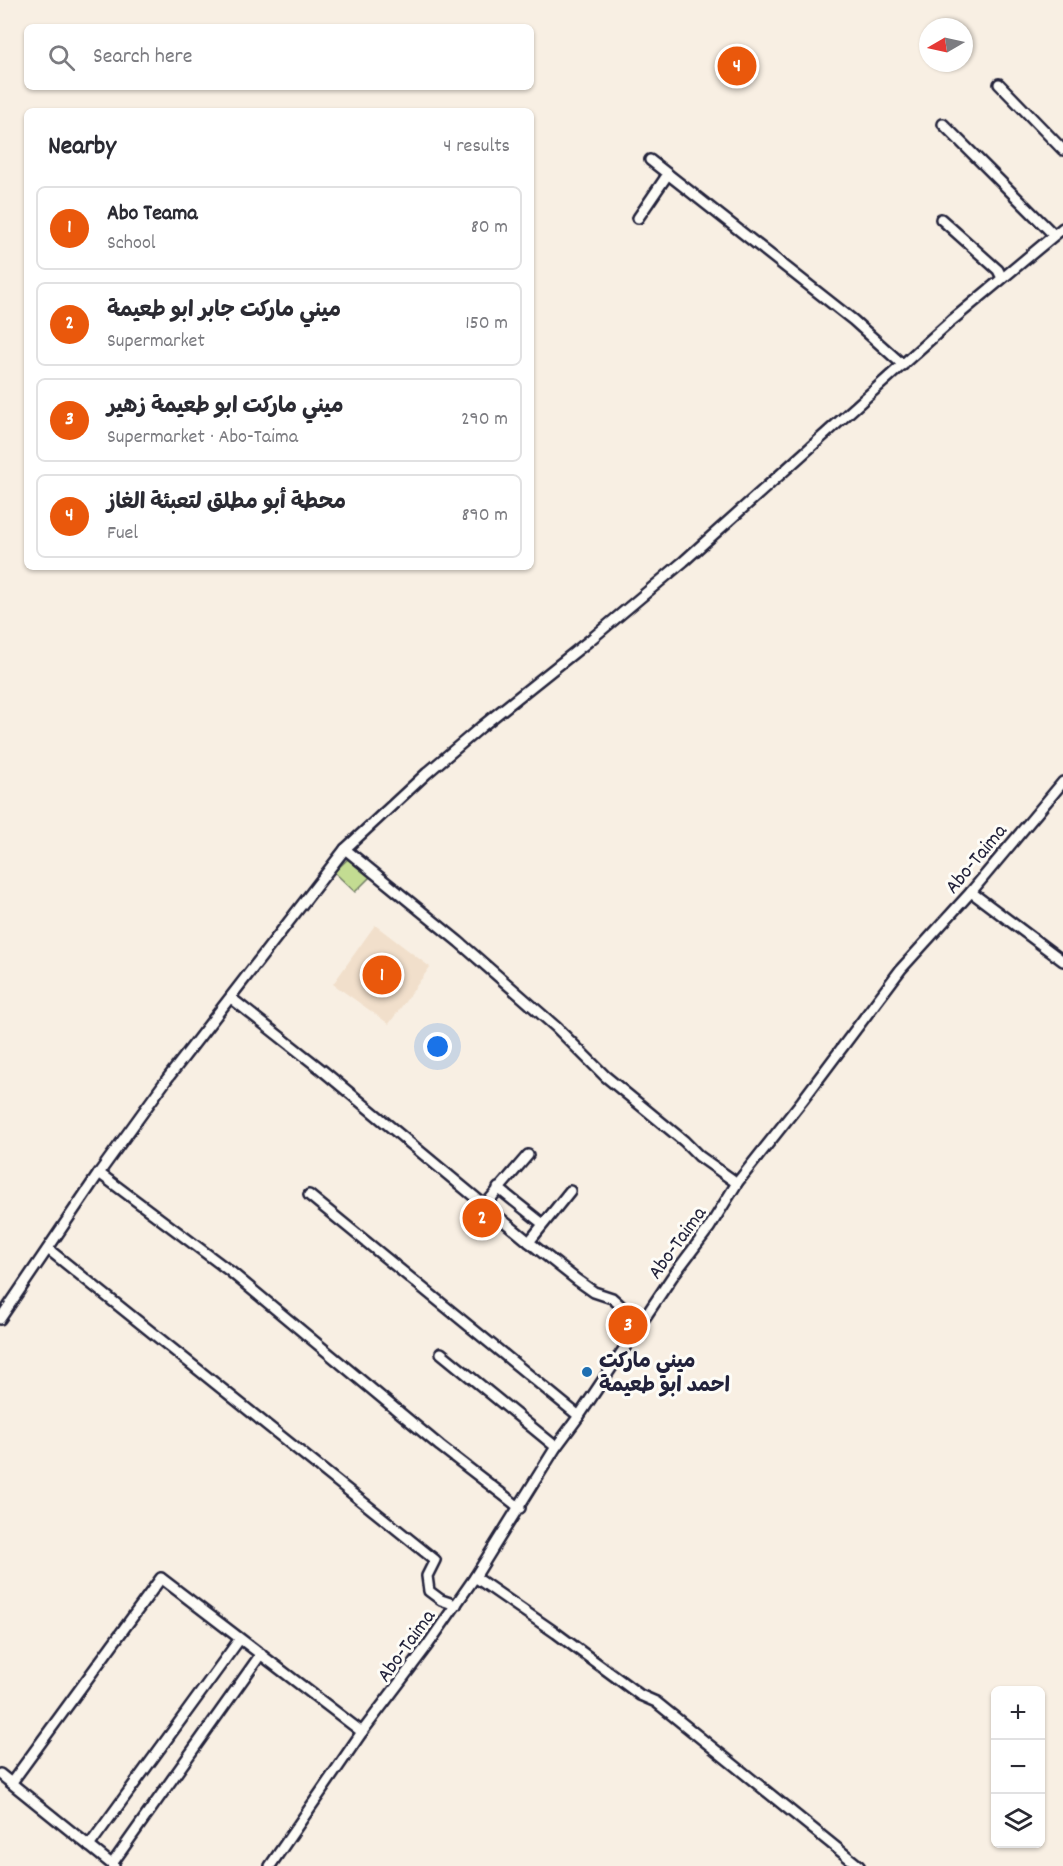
<!DOCTYPE html>
<html lang="en">
<head>
<meta charset="utf-8">
<style>
  :root { --surface:#fff; --page:#f2f2f3; --text:#2b2b33; --muted:#7c7c81; --line:#e1e1e2; --accent:#ea580c }
  body { margin:0; font-family:Dekko,"Playpen Sans Arabic",sans-serif; background:var(--page); color:var(--text) }
  .controls { position:absolute; right:18px; bottom:18px; display:grid; overflow:hidden; border-radius:9px; box-shadow:0 2px 4px #0004 }
  .controls button { width:54px; height:54px; display:grid; place-items:center; padding:0; border:0; border-bottom:2px solid var(--line); background:var(--surface); color:var(--text); font:30px sans-serif }
  .compass { position:absolute; left:919px; top:18px; width:54px; height:54px; border-radius:50%; background:var(--surface); box-shadow:0 2px 4px #0004; rotate:261deg }
  .you { position:absolute; left:438px; top:1047px; width:21px; height:21px; margin:-15px; border:4px solid #fff; border-radius:50%; background:#1a73e8; box-shadow:0 0 0 9px #1a73e833 }
  .badge { display:grid; place-items:center; width:39px; height:39px; border-radius:50%; background:var(--accent); color:#fff; font-size:20px; font-weight:700 }
  .pin { position:absolute; translate:-50% -50%; border:3px solid #fff; box-shadow:0 2px 6px #0006 }
  .list { margin:0; padding:0; list-style:none }
  h2 { display:flex; justify-content:space-between; align-items:center; height:78px; margin:0; padding:0 24px; font-size:26px }
  h2 small { font-size:20px; font-weight:400; color:var(--muted) }
  .list li { display:grid; grid-template-columns:39px 1fr auto; gap:18px; align-items:center; box-sizing:border-box; height:84px; margin:0 12px 12px; padding:0 12px; border:2px solid var(--line); border-radius:9px }
  .list b { display:block; font-size:22px; white-space:nowrap }
  .list p { margin:0; font-size:20px; white-space:nowrap; color:var(--muted) }
  .list em { font-size:20px; font-style:normal; color:var(--muted) }
  .icon { flex:none; width:33px; height:33px; fill:none; stroke:currentColor; stroke-width:2; stroke-linecap:round; stroke-linejoin:round }
  .map { position:relative; flex:none; width:1063px; height:1866px; overflow:hidden }
  .search { position:absolute; background:var(--surface); box-shadow:0 2px 4px #0004; left:24px; top:24px; width:510px; height:66px; display:flex; align-items:center; gap:15px; box-sizing:border-box; padding:0 21px; border-radius:9px; color:var(--muted); font-size:22px }
  .panel { position:absolute; background:var(--surface); box-shadow:0 2px 4px #0004; left:24px; top:108px; width:510px; height:462px; border-radius:9px }
  .map>svg:first-child { display:block }
</style>
</head>
<body>
<div class="map">
<svg width="1063" height="1866" viewBox="0 0 1063 1866">
  <rect width="100%" height="100%" fill="#f8efe3"/>
  <filter id="ink" filterUnits="userSpaceOnUse"><feTurbulence type="fractalNoise" baseFrequency=".0167" numOctaves="2"/><feDisplacementMap in="SourceGraphic" scale="12" xChannelSelector="R" yChannelSelector="G"/><feConvolveMatrix kernelMatrix="1 2 1 2 8 2 1 2 1" color-interpolation-filters="sRGB"/></filter>
  <g filter="url(#ink)">
    <!-- built -->
    <path fill="#f1dfcb" d="M375,925L430,967L389,1024L333,984Z"/>
    <!-- green -->
    <g fill="#c3dc92" stroke="#727f66" stroke-width="1.5">
      <path d="M348,859L370,877L355,892L334,872Z"/>
      <path d="M383,956L398,968L378,993L363,982Z"/>
    </g>
    <g fill="none" stroke-linecap="round" stroke-linejoin="round">
      <!-- minor casing -->
      <g stroke="#22223b" stroke-width="14">
        <g id="minor">
          <path d="M999,84L1063,150"/>
          <path d="M943,124L1054,235"/>
          <path d="M650,160L853,320L903,365"/>
          <path d="M638,218L668,174"/>
          <path d="M941,219L998,270L1002,278"/>
          <path d="M345,849L459,942L556,1027L605,1076L684,1141L699,1156L737,1183"/>
          <path d="M971,892L1063,961"/>
          <path d="M231,998L322,1070L529,1242"/>
          <path d="M99,1173L231,1272L440,1446L520,1508"/>
          <path d="M498,1188L543,1224"/>
          <path d="M570,1191L529,1242L577,1280L594,1292L612,1298L640,1323"/>
          <path d="M309,1195L579,1416"/>
          <path d="M485,1205L528,1155"/>
          <path d="M48,1249L435,1560L427,1576L429,1591L441,1600L456,1605"/>
          <path d="M0,1319L99,1173L167,1079L345,849L427,773L481,727L590,640L684,561L951,321L1063,228"/>
          <path d="M441,1353L556,1447"/>
          <path d="M475,1577L556,1633L640,1695L656,1702L859,1866"/>
          <path d="M0,1774L114,1866"/>
          <path d="M12,1782L161,1578L362,1732"/>
          <path d="M89,1846L239,1640"/>
          <path d="M112,1864L261,1654"/>
          <path d="M270,1866L362,1732L427,1646L475,1577L556,1447L579,1416L672,1277L709,1228L737,1183L802,1101L901,969L971,892L1063,782"/>
        </g>
      </g>
      <!-- minor -->
      <use href="#minor" stroke="#fdfcf7" stroke-width="9"/>
    </g>
  </g>
  <!-- markers -->
  <circle fill="#1f6fb2" stroke="#fdfcf7" stroke-width="2" cx="587" cy="1372" r="6"/>
  <g text-anchor="middle" stroke-width="6" stroke-linejoin="round" paint-order="stroke">
    <!-- street labels -->
    <g font-size="21" fill="#22223b" stroke="#fdfcf7">
      <text transform="translate(975 858) rotate(-50)" y="7">Abo-Taima</text>
      <text transform="translate(676 1242) rotate(-54)" y="7">Abo-Taima</text>
      <text transform="translate(405 1645) rotate(-54)" y="7">Abo-Taima</text>
    </g>
    <!-- poi labels -->
    <g font-size="21" font-weight="bold" fill="#22223b" stroke="#fdfcf7" text-anchor="start">
      <text x="599" y="1367">ميني ماركت<tspan x="599" dy="24">احمد ابو طعيمة</tspan></text>
    </g>
  </g>
</svg>
<div class="controls">
<button>+</button>
<button>−</button>
<button><svg class="icon" aria-label="layers" viewBox="0 0 24 24"><path d="M12 4l9 5-9 5-9-5zM3 14l9 5 9-5"/></svg></button>
</div>
<svg class="compass" viewBox="-18 -18 36 36"><path d="M0-13l5 13h-10z" fill="#e53935"/><path d="M0 13l5-13h-10z" fill="#7c7c81"/></svg>
<div class="you"></div>
<div class="pin badge" style="left:382px;top:975px">1</div>
<div class="pin badge" style="left:482px;top:1218px">2</div>
<div class="pin badge" style="left:628px;top:1325px">3</div>
<div class="pin badge" style="left:737px;top:66px">4</div>
<div class="search"><svg class="icon" aria-label="search" viewBox="0 0 24 24"><circle cx="10" cy="10" r="6"/><path d="M15 15l6 6"/></svg>Search here</div>
<section class="panel">
<h2>Nearby<small>4 results</small></h2>
<ul class="list">
<li><span class="badge">1</span><div><b>Abo Teama</b><p>School</p></div><em>80 m</em></li>
<li><span class="badge">2</span><div><b>ميني ماركت جابر ابو طعيمة</b><p>Supermarket</p></div><em>150 m</em></li>
<li><span class="badge">3</span><div><b>ميني ماركت ابو طعيمة زهير</b><p>Supermarket · Abo-Taima</p></div><em>290 m</em></li>
<li><span class="badge">4</span><div><b>محطة أبو مطلق لتعبئة الغاز</b><p>Fuel</p></div><em>890 m</em></li>
</ul>
</section>
</div>
</body>
</html>
